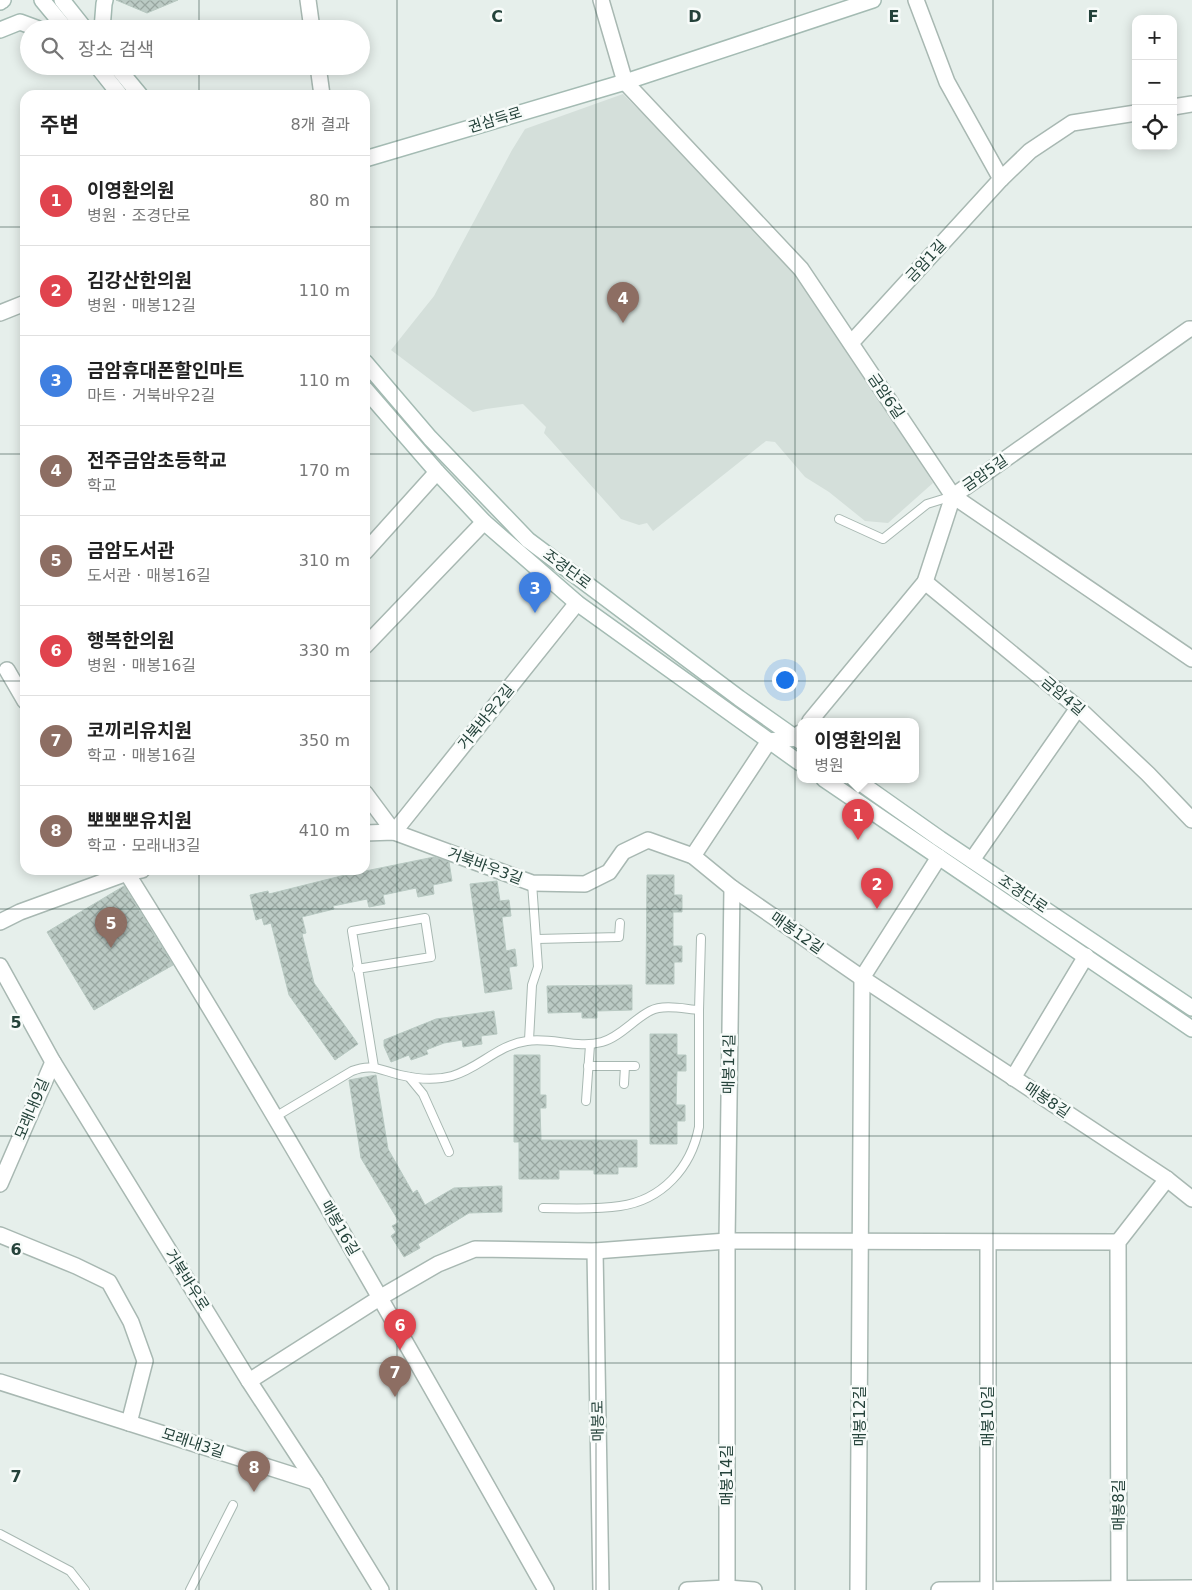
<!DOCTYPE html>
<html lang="ko">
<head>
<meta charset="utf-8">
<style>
  :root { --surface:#fff; --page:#f2f2f2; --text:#222; --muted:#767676; --line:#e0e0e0; --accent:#0f766e }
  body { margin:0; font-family:"DejaVu Sans","Noto Sans KR",sans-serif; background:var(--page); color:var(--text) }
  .controls { position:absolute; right:15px; top:15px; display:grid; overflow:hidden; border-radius:10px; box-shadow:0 2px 12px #0003 }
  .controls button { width:45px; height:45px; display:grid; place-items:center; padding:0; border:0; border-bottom:1px solid var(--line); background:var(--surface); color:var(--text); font:25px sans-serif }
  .you { position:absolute; left:784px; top:679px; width:18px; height:18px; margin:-12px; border:4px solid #fff; border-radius:50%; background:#1a73e8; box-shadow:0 0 0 8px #1a73e833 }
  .badge { display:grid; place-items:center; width:32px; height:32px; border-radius:50%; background:var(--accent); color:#fff; font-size:16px; font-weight:700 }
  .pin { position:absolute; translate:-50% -41px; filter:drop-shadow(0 1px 2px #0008) }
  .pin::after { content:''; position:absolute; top:26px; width:18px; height:15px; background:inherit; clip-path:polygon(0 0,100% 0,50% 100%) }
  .popup { position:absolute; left:797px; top:718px; width:122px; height:65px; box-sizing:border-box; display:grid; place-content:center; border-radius:10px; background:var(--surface); filter:drop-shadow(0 1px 4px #0005); font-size:16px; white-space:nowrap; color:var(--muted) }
  .popup b { font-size:19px; color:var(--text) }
  .popup::after { content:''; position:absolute; left:50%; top:100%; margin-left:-10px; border:10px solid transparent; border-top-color:var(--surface) }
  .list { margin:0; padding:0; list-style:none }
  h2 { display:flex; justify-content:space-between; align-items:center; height:65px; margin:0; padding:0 20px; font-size:21px }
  h2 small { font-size:16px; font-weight:400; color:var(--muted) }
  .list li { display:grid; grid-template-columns:32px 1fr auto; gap:15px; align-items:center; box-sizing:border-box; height:90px; padding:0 20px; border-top:1px solid var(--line) }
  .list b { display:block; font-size:19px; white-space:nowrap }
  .list p { margin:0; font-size:16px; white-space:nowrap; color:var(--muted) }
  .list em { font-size:16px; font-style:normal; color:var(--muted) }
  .icon { flex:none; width:28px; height:28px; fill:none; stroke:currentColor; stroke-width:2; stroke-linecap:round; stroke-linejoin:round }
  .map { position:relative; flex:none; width:1192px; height:1590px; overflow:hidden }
  .search { position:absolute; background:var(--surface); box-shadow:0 2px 12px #0003; left:20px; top:20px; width:350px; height:55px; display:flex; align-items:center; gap:12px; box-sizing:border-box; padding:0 18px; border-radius:28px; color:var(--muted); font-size:19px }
  .panel { position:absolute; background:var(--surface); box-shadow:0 2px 12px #0003; left:20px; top:90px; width:350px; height:785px; border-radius:15px }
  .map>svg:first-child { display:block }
</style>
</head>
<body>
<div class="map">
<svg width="1192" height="1590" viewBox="0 0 1192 1590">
  <defs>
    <pattern id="building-cross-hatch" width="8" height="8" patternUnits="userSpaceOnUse" patternTransform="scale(1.25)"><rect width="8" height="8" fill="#bbcac4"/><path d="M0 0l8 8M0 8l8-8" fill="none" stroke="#98a6a0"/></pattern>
  </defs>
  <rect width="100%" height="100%" fill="#e6efeb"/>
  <!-- built -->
  <path fill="#d4dfda" d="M623,94L793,265L861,364L933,483L888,523L865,521L829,492L805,477L775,442L766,441L653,531L647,523L639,525L621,519L544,433L546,427L523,404L486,409L473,412L391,350L434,296L512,150L525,129Z"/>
  <!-- building -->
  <g fill="url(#building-cross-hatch)" stroke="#b8c9c2">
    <path d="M116,0H178L147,13Z"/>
    <path d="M434,857L449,862L452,881L433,885L434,894L418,897L416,888L383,895L385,904L369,907L367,899L333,906L334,909L302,917L306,933L302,934L314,983L358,1044L335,1060L289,995L271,923L264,925L262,918L256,920L250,895L268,891L269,894L341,876Z"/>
    <path d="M647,875H674V895H682V912H673V946H682V962H674V984H646Z"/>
    <path d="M497,881L500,901L509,900L511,916L502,917L506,951L515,949L517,966L509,967L512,989L485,993L470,884Z"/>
    <path d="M124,886L173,965L94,1010L47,932Z"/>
    <path d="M632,985V1010L597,1011V1018H582V1012L548,1013L547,986Z"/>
    <path d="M494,1011L497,1034L481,1036L482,1044L463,1047L462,1040L444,1043L426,1050L428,1054L411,1060L409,1055L391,1062L384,1046V1040L436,1019Z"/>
    <path d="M650,1034H677V1055H686V1071H677L676,1105H685V1121H677V1144H650Z"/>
    <path d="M514,1055H540V1095H546V1108H540L541,1140H637V1167H618V1174H594V1170H559V1179H519V1142H514Z"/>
    <path d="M376,1075L388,1149L413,1193L417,1190L425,1205L454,1188L502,1186V1212L469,1213L418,1244L420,1248L404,1257L391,1236L396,1232L392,1226L399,1222L361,1158L349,1080Z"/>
  </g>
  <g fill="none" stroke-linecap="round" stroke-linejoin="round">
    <!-- lane casing -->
    <g stroke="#a8b8b2" stroke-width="10">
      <g id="lane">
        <path d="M839,519L883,539L927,504L953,496"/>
        <path d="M537,939L619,937L620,923"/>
        <path d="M357,969L431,957L425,918L352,931L374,1067"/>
        <path d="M529,1040L532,985L538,967L532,883"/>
        <path d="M588,1066H635"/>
        <path d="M409,1077L423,1094L449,1152"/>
        <path d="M624,1084L625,1066"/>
        <path d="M586,1101L590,1045"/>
        <path d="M275,1117L352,1071C372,1063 380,1070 400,1075C417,1079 434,1081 452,1076C480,1068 497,1045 527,1041C551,1037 578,1049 602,1042C620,1037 634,1019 650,1011C664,1004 684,1009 699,1010"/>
        <path d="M543,1208C568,1208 595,1210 620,1206C662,1200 691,1168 699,1127V1010L701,938"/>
        <path d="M0,1534L70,1571L85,1590"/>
        <path d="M190,1590L233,1505"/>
      </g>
    </g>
    <!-- street casing -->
    <g stroke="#a8b8b2" stroke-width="18">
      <g id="street">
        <path d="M308,0L312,29"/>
        <path d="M601,0L625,82L801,269L953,496L1192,659"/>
        <path d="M916,0L947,82L1001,179"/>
        <path d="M318,66L322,95"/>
        <path d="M1173,107L1192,104"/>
        <path d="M0,313L25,303"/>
        <path d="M851,343L1001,179L1030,151L1072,123L1136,113"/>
        <path d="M365,552L437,472"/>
        <path d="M925,582L1078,708L1148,774L1192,820"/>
        <path d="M365,646L484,522"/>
        <path d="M7,670L25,701"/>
        <path d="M810,721L925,582L953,496L1189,329H1192"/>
        <path d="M365,793L394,832L577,603"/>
        <path d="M365,833L394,832L532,883L585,884L609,872L623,852L648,840L693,856L769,741L797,738L800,733"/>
        <path d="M693,856L732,888L862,978L1167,1179L1192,1199"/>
        <path d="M972,860L1078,708"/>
        <path d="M125,870C273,1106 409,1348 546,1590"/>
        <path d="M0,922L20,912L127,873L142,870"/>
        <path d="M0,966L53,1062L249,1381L315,1482L381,1590"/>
        <path d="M1013,1078L1086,956"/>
        <path d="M0,1184L53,1062"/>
        <path d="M0,1235L76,1266L109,1282L131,1322L145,1361L129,1423"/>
        <path d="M595,1251L601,1590"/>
        <path d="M249,1381L381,1297L438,1264L475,1249L595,1251L727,1241L1118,1242"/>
        <path d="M0,1382L315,1482"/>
        <path d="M727,1588V1241L732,888"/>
        <path d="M687,1590L727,1588L754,1590"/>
        <path d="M858,1590L862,978L939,857"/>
        <path d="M939,1590L1192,1588"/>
        <path d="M988,1590V1243"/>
        <path d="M1119,1590L1118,1242L1167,1179"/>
      </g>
    </g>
    <!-- secondary casing -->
    <g stroke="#a4bbb3" stroke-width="18">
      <g id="secondary">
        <path d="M42,0L66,29"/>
        <path d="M62,0L85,29"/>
        <path d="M0,2L3,0"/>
        <path d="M102,29L104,4L105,0"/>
        <path d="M0,30L20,22L39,29"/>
        <path d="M97,66L120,95"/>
        <path d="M116,66L140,95"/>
        <path d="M365,159L625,82L873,0"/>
        <path d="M365,362L430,438L528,540L739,698L800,741"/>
        <path d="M365,389L437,472L484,522L577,603L800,763"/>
        <path d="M824,779L1192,1029"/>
        <path d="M855,779L940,839L1192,1008"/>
      </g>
    </g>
    <!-- lane -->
    <use href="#lane" stroke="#fff" stroke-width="8"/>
    <!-- street -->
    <use href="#street" stroke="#fff" stroke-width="15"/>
    <!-- secondary -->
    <use href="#secondary" stroke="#fff" stroke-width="15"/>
  </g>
  <!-- grid -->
  <path fill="none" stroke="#24423a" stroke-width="1" stroke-opacity="0.55" d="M199,0V29M397,0V1590M596,0V1590M795,0V1590M993,0V1590M199,66V95M0,227H25M365,227H1192M0,454H25M365,454H1192M0,681H25M365,681H1192M199,870V1590M0,909H1192M0,1136H1192M0,1363H1192"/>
  <g text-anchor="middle" stroke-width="5" stroke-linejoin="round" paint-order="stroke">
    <!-- street labels -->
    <g font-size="15" fill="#24423a" stroke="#f7fbf9">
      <text transform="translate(495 120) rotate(-17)" y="5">권삼득로</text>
      <text transform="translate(926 261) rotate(-47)" y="5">금암1길</text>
      <text transform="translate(886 396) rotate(56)" y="5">금암6길</text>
      <text transform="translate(985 473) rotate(-35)" y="5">금암5길</text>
      <text transform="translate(567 569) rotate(37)" y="5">조경단로</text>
      <text transform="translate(1063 696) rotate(40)" y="5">금암4길</text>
      <text transform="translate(486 717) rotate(-51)" y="5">거북바우2길</text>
      <text transform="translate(485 866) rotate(20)" y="5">거북바우3길</text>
      <text transform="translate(1023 894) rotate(34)" y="5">조경단로</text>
      <text transform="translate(797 933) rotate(35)" y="5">매봉12길</text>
      <text transform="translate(729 1064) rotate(-89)" y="5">매봉14길</text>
      <text transform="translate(1047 1100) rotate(34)" y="5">매봉8길</text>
      <text transform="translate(32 1109) rotate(-67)" y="5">모래내9길</text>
      <text transform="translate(340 1228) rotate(60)" y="5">매봉16길</text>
      <text transform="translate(187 1280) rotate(58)" y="5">거북바우로</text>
      <text transform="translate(860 1416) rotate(-90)" y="5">매봉12길</text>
      <text transform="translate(988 1416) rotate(-90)" y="5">매봉10길</text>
      <text transform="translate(598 1421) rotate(-91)" y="5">매봉로</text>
      <text transform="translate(193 1443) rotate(18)" y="5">모래내3길</text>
      <text transform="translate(727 1475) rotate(-90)" y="5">매봉14길</text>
      <text transform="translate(1119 1505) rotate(-90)" y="5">매봉8길</text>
    </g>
  </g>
  <g font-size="16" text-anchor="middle" font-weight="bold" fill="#24423a" stroke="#f7fbf9" stroke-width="5" stroke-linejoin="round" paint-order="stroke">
    <text x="497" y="22">C</text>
    <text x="695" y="22">D</text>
    <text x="894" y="22">E</text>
    <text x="1093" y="22">F</text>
    <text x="16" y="1028">5</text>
    <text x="16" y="1255">6</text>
    <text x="16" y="1482">7</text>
  </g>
</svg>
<div class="controls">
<button>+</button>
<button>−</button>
<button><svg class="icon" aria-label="locate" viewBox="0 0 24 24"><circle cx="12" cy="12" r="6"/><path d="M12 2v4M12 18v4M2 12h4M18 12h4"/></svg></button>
</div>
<div class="you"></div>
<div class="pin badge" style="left:858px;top:840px;background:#e0444e">1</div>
<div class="popup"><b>이영환의원</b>병원</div>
<div class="pin badge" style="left:877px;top:909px;background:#e0444e">2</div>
<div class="pin badge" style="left:535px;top:613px;background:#3f7fe0">3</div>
<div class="pin badge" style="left:623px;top:323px;background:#8d6e63">4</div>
<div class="pin badge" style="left:111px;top:948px;background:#8d6e63">5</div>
<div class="pin badge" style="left:400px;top:1350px;background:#e0444e">6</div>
<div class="pin badge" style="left:395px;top:1397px;background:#8d6e63">7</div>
<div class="pin badge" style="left:254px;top:1492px;background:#8d6e63">8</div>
<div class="search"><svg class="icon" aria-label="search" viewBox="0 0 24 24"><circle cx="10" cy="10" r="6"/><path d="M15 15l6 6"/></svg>장소 검색</div>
<section class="panel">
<h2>주변<small>8개 결과</small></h2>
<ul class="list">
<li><span class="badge" style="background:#e0444e">1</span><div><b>이영환의원</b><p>병원 · 조경단로</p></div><em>80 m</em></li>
<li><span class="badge" style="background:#e0444e">2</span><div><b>김강산한의원</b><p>병원 · 매봉12길</p></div><em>110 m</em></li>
<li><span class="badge" style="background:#3f7fe0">3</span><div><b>금암휴대폰할인마트</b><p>마트 · 거북바우2길</p></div><em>110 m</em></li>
<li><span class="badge" style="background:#8d6e63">4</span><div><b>전주금암초등학교</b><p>학교</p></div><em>170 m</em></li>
<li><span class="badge" style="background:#8d6e63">5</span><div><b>금암도서관</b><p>도서관 · 매봉16길</p></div><em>310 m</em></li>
<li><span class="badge" style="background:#e0444e">6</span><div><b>행복한의원</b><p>병원 · 매봉16길</p></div><em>330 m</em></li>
<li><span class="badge" style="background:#8d6e63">7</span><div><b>코끼리유치원</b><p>학교 · 매봉16길</p></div><em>350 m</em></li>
<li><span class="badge" style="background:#8d6e63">8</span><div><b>뽀뽀뽀유치원</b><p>학교 · 모래내3길</p></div><em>410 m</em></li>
</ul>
</section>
</div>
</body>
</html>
